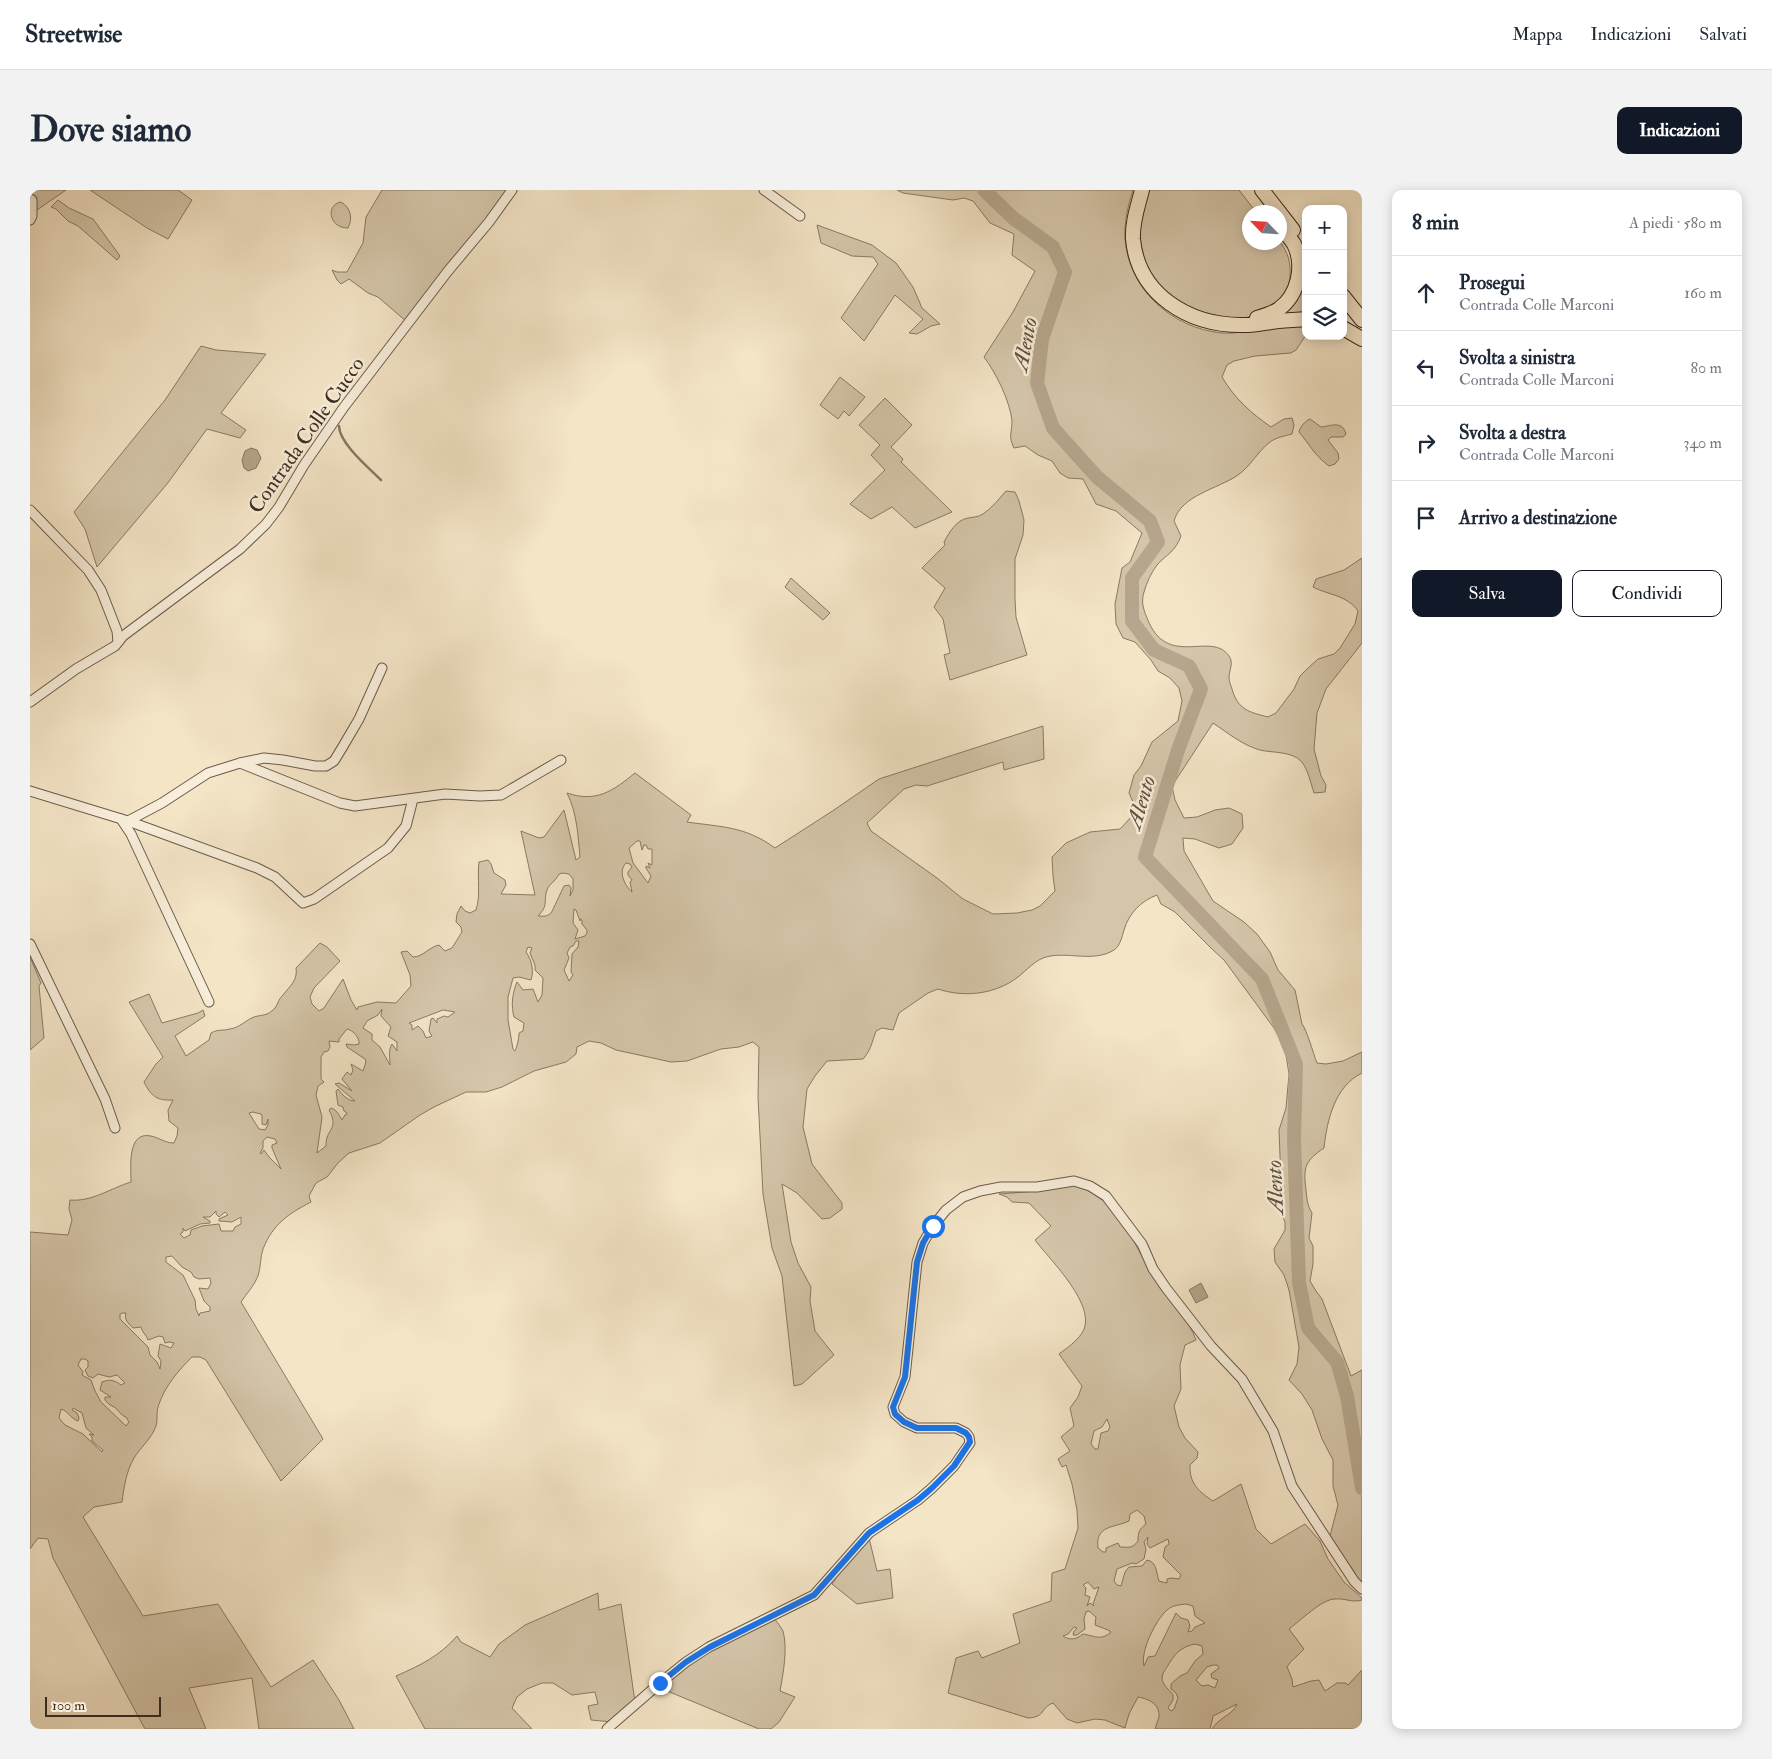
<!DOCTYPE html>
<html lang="it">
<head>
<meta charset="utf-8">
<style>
  :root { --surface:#fff; --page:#f2f2f3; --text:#1f2937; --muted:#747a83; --line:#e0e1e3; --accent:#111827 }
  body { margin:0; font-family:"IM FELL Double Pica",serif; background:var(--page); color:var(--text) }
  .controls { position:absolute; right:15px; top:15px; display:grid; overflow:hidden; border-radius:10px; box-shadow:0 2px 12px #0003 }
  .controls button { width:45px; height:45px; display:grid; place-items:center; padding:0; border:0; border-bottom:1px solid var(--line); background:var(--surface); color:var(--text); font:25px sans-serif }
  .compass { position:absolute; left:1212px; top:15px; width:45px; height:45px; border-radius:50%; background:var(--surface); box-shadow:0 2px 12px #0003; rotate:295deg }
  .scale { position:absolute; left:15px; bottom:12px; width:116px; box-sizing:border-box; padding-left:5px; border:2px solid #3e2d1d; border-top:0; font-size:14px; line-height:18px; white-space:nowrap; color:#3e2d1d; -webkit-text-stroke:4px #f8eedb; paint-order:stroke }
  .stop { position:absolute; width:15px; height:15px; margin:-11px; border:4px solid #1a73e8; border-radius:50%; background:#fff }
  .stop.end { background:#1a73e8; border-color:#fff; box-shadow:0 1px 5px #0008 }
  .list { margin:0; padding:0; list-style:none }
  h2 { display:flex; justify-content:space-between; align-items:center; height:65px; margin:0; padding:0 20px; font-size:21px }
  h2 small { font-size:16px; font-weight:400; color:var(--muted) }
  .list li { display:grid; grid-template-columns:32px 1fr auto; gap:15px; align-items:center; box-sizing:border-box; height:75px; padding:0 20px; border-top:1px solid var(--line) }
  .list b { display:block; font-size:19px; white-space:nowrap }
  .list p { margin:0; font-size:16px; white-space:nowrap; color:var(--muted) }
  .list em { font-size:16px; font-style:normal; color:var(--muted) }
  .actions { display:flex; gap:10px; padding:15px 20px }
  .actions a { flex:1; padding:11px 0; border:1px solid var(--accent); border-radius:10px; text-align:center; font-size:18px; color:var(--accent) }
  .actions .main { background:var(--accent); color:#fff }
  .icon { flex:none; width:28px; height:28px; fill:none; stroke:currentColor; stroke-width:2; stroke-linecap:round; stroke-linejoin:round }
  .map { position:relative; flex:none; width:1332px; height:1539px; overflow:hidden; border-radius:10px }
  header { display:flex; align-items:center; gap:30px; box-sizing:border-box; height:70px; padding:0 25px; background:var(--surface); border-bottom:1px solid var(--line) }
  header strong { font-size:24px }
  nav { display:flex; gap:28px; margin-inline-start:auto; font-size:18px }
  .intro { display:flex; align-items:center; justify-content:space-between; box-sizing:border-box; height:120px; padding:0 30px }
  h1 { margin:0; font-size:35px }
  .button { padding:12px 22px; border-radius:10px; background:var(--accent); color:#fff; font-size:18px; font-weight:700 }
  main { display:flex; gap:30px; padding:0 30px }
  aside { flex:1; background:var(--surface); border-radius:10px; box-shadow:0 2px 12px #0003 }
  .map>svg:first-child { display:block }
</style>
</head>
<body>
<header>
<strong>Streetwise</strong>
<nav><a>Mappa</a><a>Indicazioni</a><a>Salvati</a></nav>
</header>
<div class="intro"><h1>Dove siamo</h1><a class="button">Indicazioni</a></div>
<main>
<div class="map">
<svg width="1332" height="1539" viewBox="0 0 1332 1539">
  <rect width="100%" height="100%" fill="#f4e5c7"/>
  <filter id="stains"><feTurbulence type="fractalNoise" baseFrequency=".004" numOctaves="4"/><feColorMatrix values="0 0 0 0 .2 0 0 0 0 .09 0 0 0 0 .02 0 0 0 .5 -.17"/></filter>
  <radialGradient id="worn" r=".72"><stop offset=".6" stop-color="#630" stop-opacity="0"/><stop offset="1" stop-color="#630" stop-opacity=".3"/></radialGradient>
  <!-- green -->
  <g fill="#d5c6aa" stroke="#8a7a64" fill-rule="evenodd">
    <path d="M0,0H36L7,20L0,7Z"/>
    <path d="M60,0H148L162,10L138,49L117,38Z"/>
    <path d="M352,0H479L377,132L348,107L338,103L319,89L311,94L307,90L302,80L307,82H317L333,53L336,27Z"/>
    <path d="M867,0H1103C1098,16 1094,32 1095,49C1099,100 1142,138 1192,143C1207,144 1222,140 1237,138C1250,136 1263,136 1276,135V145L1266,160L1261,163L1225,166L1204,171L1197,175L1192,187C1205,209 1221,223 1241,237L1254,229L1262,228L1264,235L1262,244C1255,246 1247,247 1240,252C1228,261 1221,276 1208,285C1188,299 1151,305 1144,331L1151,346C1145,362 1138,363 1127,375C1121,383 1117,392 1114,402C1111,412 1113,418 1117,428C1137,480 1181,440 1199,466C1204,473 1199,480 1199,488C1199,491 1201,496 1202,499C1208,520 1219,522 1238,527L1246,523L1264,499L1270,486L1277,479L1288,469L1304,464L1310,458L1325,434L1328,421C1317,405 1298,405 1283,397L1286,389L1314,380L1332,368V453L1296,499L1287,523L1284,559L1291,586L1296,595L1295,602L1284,603C1281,594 1278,579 1271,571C1261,561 1242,563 1230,560C1212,555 1198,543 1183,533L1142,596L1145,610L1154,628L1167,627L1185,620L1199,618L1212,624L1213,638L1202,654L1189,658L1165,649L1153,648L1154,661L1183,711L1214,732L1227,744L1240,762L1248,780L1265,800L1272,834C1277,840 1283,863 1287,873L1296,874L1313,871L1332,862V883C1305,896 1297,930 1294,958C1275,971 1273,977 1276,1000C1277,1009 1277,1015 1282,1023L1279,1048L1283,1056V1074L1280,1091L1286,1101L1292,1109L1321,1186L1332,1180V1394L1300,1346L1308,1315L1303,1296V1270L1292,1249L1282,1220L1272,1204L1259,1190L1267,1174L1269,1157L1259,1100L1254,1085L1245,1072L1244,1059L1255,1040V1032L1248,1016L1251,992L1249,940L1256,918L1259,884L1255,859L1244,838L1194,770L1182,759L1145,722L1131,714L1127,705C1111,711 1099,723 1094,740C1092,747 1090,756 1084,760C1063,773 1038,761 1016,767C1005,770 997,780 988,787C966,804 935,808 908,799L898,803L869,823L863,840L852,838L846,841C842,852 841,860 833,869L797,871L785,886L777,899L773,937L782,974L812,1013V1019L800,1028L792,1029L767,1003L752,994L761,1052L768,1073L781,1097L780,1111L785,1141L804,1165L772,1194L764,1196L752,1086L742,1058L733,1004L728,907L729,857L723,852L709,857L691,859L657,871L641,872L586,860L571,853L559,851L547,857L546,864L536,872L504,881L472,897L456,902H436L404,917L390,925L350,953L319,963L308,973L297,987L286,993L279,1006L281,1012C258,1024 243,1034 233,1059C230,1068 231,1077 228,1086C224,1096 217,1103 211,1112L293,1249L251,1291L176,1170L170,1167H162C148,1181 134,1197 128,1217C126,1223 128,1231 126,1236C122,1248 110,1258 104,1268C96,1282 94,1297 92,1312L64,1317L53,1327L113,1426L188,1414L241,1497L283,1470L309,1510L324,1539H229L222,1488L159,1498L176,1539H115L23,1368L18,1349L8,1348L0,1359V1042L38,1045L42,1030L39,1019L40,1010C62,1012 81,998 101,992C101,976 97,941 121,946C130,948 135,953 144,953L147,946L148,938L139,931L138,920L143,910C127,911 121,906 114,892L126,874L133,867L99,812L119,804L132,833L168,823L173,820L175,826L145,846L156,866L179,850L181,843C188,839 192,841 200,839C209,838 216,830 224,827C234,824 236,827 245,818C248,814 249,808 253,805C260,796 268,790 266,778L290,753L297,757L310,771L284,798L280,807L282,814L289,821L294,818L313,789L321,810L327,820L328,817L347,812L366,813L381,796L380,785L371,762L377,761L383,767C393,767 399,757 409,755L415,761L422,758L432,742L431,737L426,732L427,724L431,716L435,721L440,723L446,720C451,705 447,688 449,672L458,670L461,674L464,683L475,690L476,695L471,704L505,705L491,641L509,648L514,647L534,620L546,670L550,667C548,645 547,623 537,603C566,613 583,601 605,583L661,625L657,632C691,637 715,636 745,658L804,620L849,589L1013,536L1014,569L974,580L973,572L897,596L886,595L874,599L837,633L841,641L907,688L933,709L963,724L987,723L1002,720L1010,716L1025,701L1023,686L1022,667L1036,653L1060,642L1090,639L1103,625V612L1099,603L1104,585L1111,576L1122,552L1148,531L1152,511L1149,498L1140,488L1128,481L1121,470L1105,452L1093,448L1086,434L1085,414L1092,378L1100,372L1112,343L1086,321L1066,314L1053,289L1038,288L1030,283L1022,271L1008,265L995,256L984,258C978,246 982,243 982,231C980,211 966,183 954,167L983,122L1005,81L982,65L984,44L960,33L943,11L934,8L923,10L873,3ZM607,651H610L612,660L614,655H616L618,659H622V675L618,673L620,678L616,676V678L621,686L618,693L603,673L599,658ZM596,673L600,674L602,677L598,682V685L602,690L600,692L602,702C594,695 588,681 596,673ZM533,683L539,684L543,689V700L540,706L541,698L539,695L534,696C531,702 523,720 521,723C517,727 513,726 508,726C519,715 513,712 517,700C519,694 525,692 529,684ZM544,719L546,720L550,731V729L552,730V734L557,740V743L555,746L545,749L548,740L543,733ZM546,751H549L548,757L542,764L541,782L543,785L539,791L534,780L539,768L537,763L540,757L543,756ZM498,757L502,758L500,763L505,775V780L513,788L512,805L508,812L503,799L493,800L487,792C482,804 481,816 484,827L494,833L493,841L489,843C489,848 487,857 485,861L483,859L478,830V807L483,788L489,787L501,790C504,781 502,770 496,762ZM352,819L351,826L361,837L358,846L367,852V861L362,854C358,860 360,868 360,875L350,857L342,850V844L333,838L337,831L348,825ZM413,820L425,822L418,827L414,826L407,829V833L403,828L401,829L399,841L402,846L396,848L393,841L388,836L382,840V835L379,833ZM317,839C323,840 330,848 329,854L324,855L316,854L317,857L335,869L336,872L333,881L321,874L323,880L321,885L317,882L312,889L322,901L309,893L305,894L325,911C317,911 312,904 308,899L306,901L308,915L313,917L314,921L317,923L316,925H315L312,930C309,925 307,920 301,918L299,920C310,940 295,939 296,956L287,963L292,927L286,905L288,896L294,892L291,889V867L294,862L298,861L300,857L299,851L309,852V849ZM223,922L231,924L232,926V934L236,935L238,929V935L235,940L229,939L219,923ZM237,947L245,949L247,953L242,955V958L251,979L239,967L234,960L231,964L230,963L233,958V951ZM186,1021V1024L189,1027L195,1022L198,1025L189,1029V1031L202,1032L211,1027V1034L205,1037L203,1041H191L189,1034L172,1036L161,1040L160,1045L154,1048L150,1044L153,1042V1038L155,1041L170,1034L180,1033V1031L173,1027H180ZM142,1066L152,1077L161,1082L164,1087L169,1089L180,1088L181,1093L178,1099L169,1098L174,1111L180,1117V1121L170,1123L169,1126L166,1119L165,1110L153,1085L136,1072V1067ZM92,1123H96C94,1130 98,1133 103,1138L111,1137C112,1143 117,1145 118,1150L129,1146L133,1147L135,1153L139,1152L144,1153L141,1158L130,1154L128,1166L131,1171L130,1179L127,1172L120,1165L118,1157L90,1129V1124ZM51,1169H55L58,1171V1177L55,1180L58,1186L63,1188L68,1184L79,1187L87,1185L95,1193L91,1195C84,1190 80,1189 72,1192L70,1200L81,1207H75V1210C78,1214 80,1215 84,1217C89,1220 90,1225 96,1227L99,1232L96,1236L71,1212L65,1201L61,1190L52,1185L53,1182L48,1175ZM43,1218L52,1223L56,1238L64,1245L59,1244L62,1247V1251L73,1260L72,1262L53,1244L35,1235L29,1228L31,1219C38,1221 40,1228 48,1231L49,1228L47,1223L42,1220Z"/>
    <path d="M1116,0H1209L1226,22H1220V52H1250C1258,62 1261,73 1260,87C1257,134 1193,134 1160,121C1155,118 1149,113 1145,109C1140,105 1134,102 1130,98C1117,86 1108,62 1108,45C1107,32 1114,13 1116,0Z"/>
    <path d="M28,10L39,18L63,29L90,66L87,70L48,36L38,31L26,19L21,17Z"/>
    <path d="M311,12C321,18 323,28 318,38C298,38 296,14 311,12Z"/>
    <path d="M787,35L842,55L866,73L883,97L892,118L910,134L901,136L887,144L879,143L893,129L865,105L834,151L811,128L848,74L843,67L822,66L791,53Z"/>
    <path d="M1273,87L1276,88V125L1248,126Z"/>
    <path d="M171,156L186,160L236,164L191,223L216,240L210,248L177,239L137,294L67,377L55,339L44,322L135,210Z"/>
    <path d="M810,187L835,207L819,226L814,221L808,229L790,215Z"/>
    <path d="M855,208L882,235L861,257L873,269L871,272L922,322L885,338L862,317L841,329L820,314L855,280L841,265L850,255L829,235Z"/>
    <path d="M1280,229L1291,237C1301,236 1312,230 1316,244L1313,247H1301L1298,250L1308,263L1309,269L1305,274L1299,276C1285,266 1280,255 1269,242C1270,237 1275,231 1280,229Z"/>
    <path d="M976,301L985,302L989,311L994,330L993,345L985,369V409L986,427L997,465L920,490L914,465L920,463L913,429L904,417L915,398L892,378L915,355L914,352C919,343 926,330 938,328C944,327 948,327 953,324C962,318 969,309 976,301Z"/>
    <path d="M761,388L800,423L793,430L755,397Z"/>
    <path d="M0,767L11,793L9,796L14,848L0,860Z"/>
    <path d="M1040,994C1090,1005 1106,1062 1131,1099C1143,1116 1159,1130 1166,1150L1155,1155L1150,1175L1151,1199L1144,1216L1149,1237L1155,1248L1168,1262L1167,1268L1160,1275C1159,1293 1169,1302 1183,1311L1211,1294L1226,1339L1241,1354L1275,1334L1290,1351L1298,1369L1314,1392L1332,1408V1410C1322,1413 1315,1408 1305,1409C1292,1409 1270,1431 1259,1439L1274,1459C1268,1466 1261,1470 1257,1477L1262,1489L1263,1497L1281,1491L1289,1490L1295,1501L1307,1493H1316L1318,1495L1332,1480V1539H1182C1188,1528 1203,1525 1207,1514L1183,1526L1180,1539H1125C1126,1535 1128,1531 1129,1527C1130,1514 1119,1509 1108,1507L1099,1524L1095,1538L1075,1530L1065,1529L1047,1533L1037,1529L1023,1513C1010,1518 1016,1527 998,1528L918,1503L926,1468L948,1461L952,1468L990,1453L983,1424L1021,1411L1022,1383L1035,1379L1048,1338L1047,1320L1042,1294L1036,1275L1032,1277L1028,1269L1040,1261L1031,1247L1044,1236L1040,1218L1048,1207L1052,1196L1029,1164C1037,1158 1046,1152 1052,1143C1069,1117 1020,1070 1005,1050L1021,1036L999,1013L982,1012L977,1007L969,1004L1008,1001ZM1077,1229L1080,1237L1078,1241L1071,1243L1068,1259H1065L1061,1254L1064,1241L1072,1237ZM1107,1320L1114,1326L1116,1334C1109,1339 1108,1343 1108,1351C1102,1359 1099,1357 1090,1357L1088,1353L1076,1358V1362H1073L1068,1358C1065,1335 1084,1338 1099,1331L1100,1324ZM1118,1347L1117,1354L1120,1358L1138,1349L1139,1354L1135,1357L1133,1367L1151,1385L1149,1389L1141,1388L1137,1389V1393L1129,1391C1126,1382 1127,1372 1117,1370L1112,1376L1099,1377L1095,1382L1091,1396L1087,1395L1084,1391L1087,1379L1102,1373L1106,1374L1114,1369L1116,1359L1114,1352ZM1058,1392L1064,1399L1069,1397L1063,1414L1064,1416L1060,1413L1057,1416L1060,1407L1055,1405L1056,1398L1053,1395ZM1156,1414L1163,1416L1165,1426L1175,1433L1165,1437L1162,1441L1158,1442L1160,1436L1158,1430L1151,1428L1146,1423L1125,1466L1118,1467L1114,1476C1110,1461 1126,1430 1137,1420C1143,1415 1149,1415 1156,1414ZM1059,1421L1066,1427L1065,1435L1078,1440L1081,1442C1071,1451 1065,1446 1053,1444C1047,1449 1040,1451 1033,1446L1038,1444L1044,1437L1047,1438L1044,1441L1043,1445H1047L1055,1439L1054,1429L1056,1422ZM1165,1454L1172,1456L1173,1464L1165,1471L1157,1483L1150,1486L1141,1494V1499L1146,1503L1148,1508L1144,1519L1141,1521L1138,1518L1143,1510V1505C1140,1500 1132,1495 1132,1488C1132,1484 1135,1480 1137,1477C1144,1465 1150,1457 1165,1454ZM1183,1475H1187L1189,1478L1181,1484L1182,1488L1188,1490L1185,1498L1178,1495L1172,1496L1166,1490L1177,1477Z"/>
    <path d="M839,1348L847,1381L860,1379L863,1408L827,1414L802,1394L815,1375Z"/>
    <path d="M568,1403L569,1420L591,1414L605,1512L583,1532L561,1530L558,1516L568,1514L565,1502L542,1505L523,1493H512L497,1499L487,1507L482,1518L502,1539H395L366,1486C389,1476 410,1466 427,1446L431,1452L460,1467L469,1454L495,1435Z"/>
    <path d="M744,1428C747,1432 751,1437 753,1441C758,1458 753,1485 750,1501L765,1507L749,1532L741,1539H729L630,1498L664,1470Z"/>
  </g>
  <!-- water -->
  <g fill="#b6a68d" stroke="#867660">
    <path d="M221,258L227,260L231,268L226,278L218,281L214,278L212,270L215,261Z"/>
    <path d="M1171,1093L1178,1107L1166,1113L1159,1100Z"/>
  </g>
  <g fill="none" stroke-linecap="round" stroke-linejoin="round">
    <!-- stream -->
    <path stroke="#867660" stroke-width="2.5" d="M309,236C309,253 339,278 351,290"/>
    <!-- river -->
    <path stroke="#b6a68d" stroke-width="14" d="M954,0L983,28L1023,57L1035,82L1012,149L1007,193L1023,238L1067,287L1120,331L1128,352L1102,388V431L1124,460L1159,476L1171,499L1148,560L1115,667L1232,789L1266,874L1264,949L1269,1092L1278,1138L1307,1172L1317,1206L1332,1298"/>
    <!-- minor casing -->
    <g stroke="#6c5b48" stroke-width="11">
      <g id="minor">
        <path d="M734,0L770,26"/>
        <path d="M0,9L2,10V26L0,30"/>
        <path d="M0,320L58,380L71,400L87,441L88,452"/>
        <path d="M0,512L46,479L85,456L93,446L210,359L236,334L249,317L274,275L314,217L418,81L459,32L482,0"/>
        <path d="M210,573L310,613L325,616L415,604L450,606L471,605L531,570"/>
        <path d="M0,601L98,631L227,678L245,687L273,713L284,709L358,658L376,636L383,609"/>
        <path d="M91,629L101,644L179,812"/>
        <path d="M98,631L132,613L178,583L210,573L234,568L253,570L285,576H296L304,571L312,558L329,529L352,478"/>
        <path d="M0,754L75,909L85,938"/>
        <path d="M577,1539L630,1493L656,1472L679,1457L784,1405L839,1343L888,1310L902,1298L924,1276L935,1260L940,1253L939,1247L936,1243L926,1238H887L874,1232L865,1224L863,1217L875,1187L887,1072L893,1053L903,1036L916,1020L933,1007L950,1001L971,997H1007L1044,991L1060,996L1076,1006L1112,1054L1123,1079L1136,1098L1181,1156L1212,1189L1243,1241L1262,1296L1324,1391L1332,1399"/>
      </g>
    </g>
    <!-- highway casing -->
    <g stroke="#3e2d1d" stroke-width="16">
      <g id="highway">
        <path d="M1112,0C1108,16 1102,32 1103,49C1108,105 1159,135 1211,135C1224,136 1237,132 1249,131C1258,130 1267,130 1276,129"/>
        <path d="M1232,0L1263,40"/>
        <path d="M1313,106L1332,130"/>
        <path d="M1227,128C1234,126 1243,123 1249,119C1268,105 1275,76 1264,54C1260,48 1254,41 1250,35"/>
        <path d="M1313,138L1332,149"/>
      </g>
    </g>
    <!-- minor -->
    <use href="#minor" stroke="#f8eedb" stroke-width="9"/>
    <!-- highway -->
    <use href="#highway" stroke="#f4e5c7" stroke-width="14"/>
  </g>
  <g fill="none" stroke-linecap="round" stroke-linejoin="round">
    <!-- route -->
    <path stroke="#1a73e8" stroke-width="6" d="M630,1493L656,1472L680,1457L784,1405L839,1343L888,1310L902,1298L924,1276L940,1252L939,1247L936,1243L926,1238H887L874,1232L865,1224L863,1217L875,1187L887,1072L893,1053L903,1036"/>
  </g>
  <g text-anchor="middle" stroke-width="5" stroke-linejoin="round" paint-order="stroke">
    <!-- street labels -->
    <g font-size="21" fill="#3e2d1d" stroke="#f8eedb">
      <text transform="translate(276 245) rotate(-55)" y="7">Contrada Colle Cucco</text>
    </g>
    <!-- water labels -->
    <g font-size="22" font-style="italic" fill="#62513f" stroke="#f8eedb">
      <text transform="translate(994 154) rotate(-79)" y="8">Alento</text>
      <text transform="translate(1110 612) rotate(-73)" y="8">Alento</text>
      <text transform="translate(1244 997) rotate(-92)" y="8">Alento</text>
    </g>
  </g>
  <rect width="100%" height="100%" filter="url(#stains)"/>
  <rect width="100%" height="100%" fill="url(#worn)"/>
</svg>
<div class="controls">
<button>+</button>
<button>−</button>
<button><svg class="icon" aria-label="layers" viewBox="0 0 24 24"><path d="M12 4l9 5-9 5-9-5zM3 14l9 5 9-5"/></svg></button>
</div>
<svg class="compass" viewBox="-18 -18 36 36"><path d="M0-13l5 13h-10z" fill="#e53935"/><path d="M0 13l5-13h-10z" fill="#747a83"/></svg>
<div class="scale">100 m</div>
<div class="stop" style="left:903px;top:1036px"></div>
<div class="stop end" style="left:630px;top:1493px"></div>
</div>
<aside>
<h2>8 min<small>A piedi · 580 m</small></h2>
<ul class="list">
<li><svg class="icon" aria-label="ahead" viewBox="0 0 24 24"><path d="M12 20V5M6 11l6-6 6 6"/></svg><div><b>Prosegui</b><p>Contrada Colle Marconi</p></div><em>160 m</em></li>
<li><svg class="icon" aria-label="left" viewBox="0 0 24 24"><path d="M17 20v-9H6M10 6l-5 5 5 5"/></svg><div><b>Svolta a sinistra</b><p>Contrada Colle Marconi</p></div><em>80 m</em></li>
<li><svg class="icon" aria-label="right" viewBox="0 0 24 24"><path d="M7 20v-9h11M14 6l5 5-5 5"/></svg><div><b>Svolta a destra</b><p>Contrada Colle Marconi</p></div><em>340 m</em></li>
<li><svg class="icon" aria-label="arrive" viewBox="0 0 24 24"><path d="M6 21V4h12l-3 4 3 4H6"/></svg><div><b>Arrivo a destinazione</b></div></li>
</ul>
<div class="actions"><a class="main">Salva</a><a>Condividi</a></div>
</aside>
</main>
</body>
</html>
